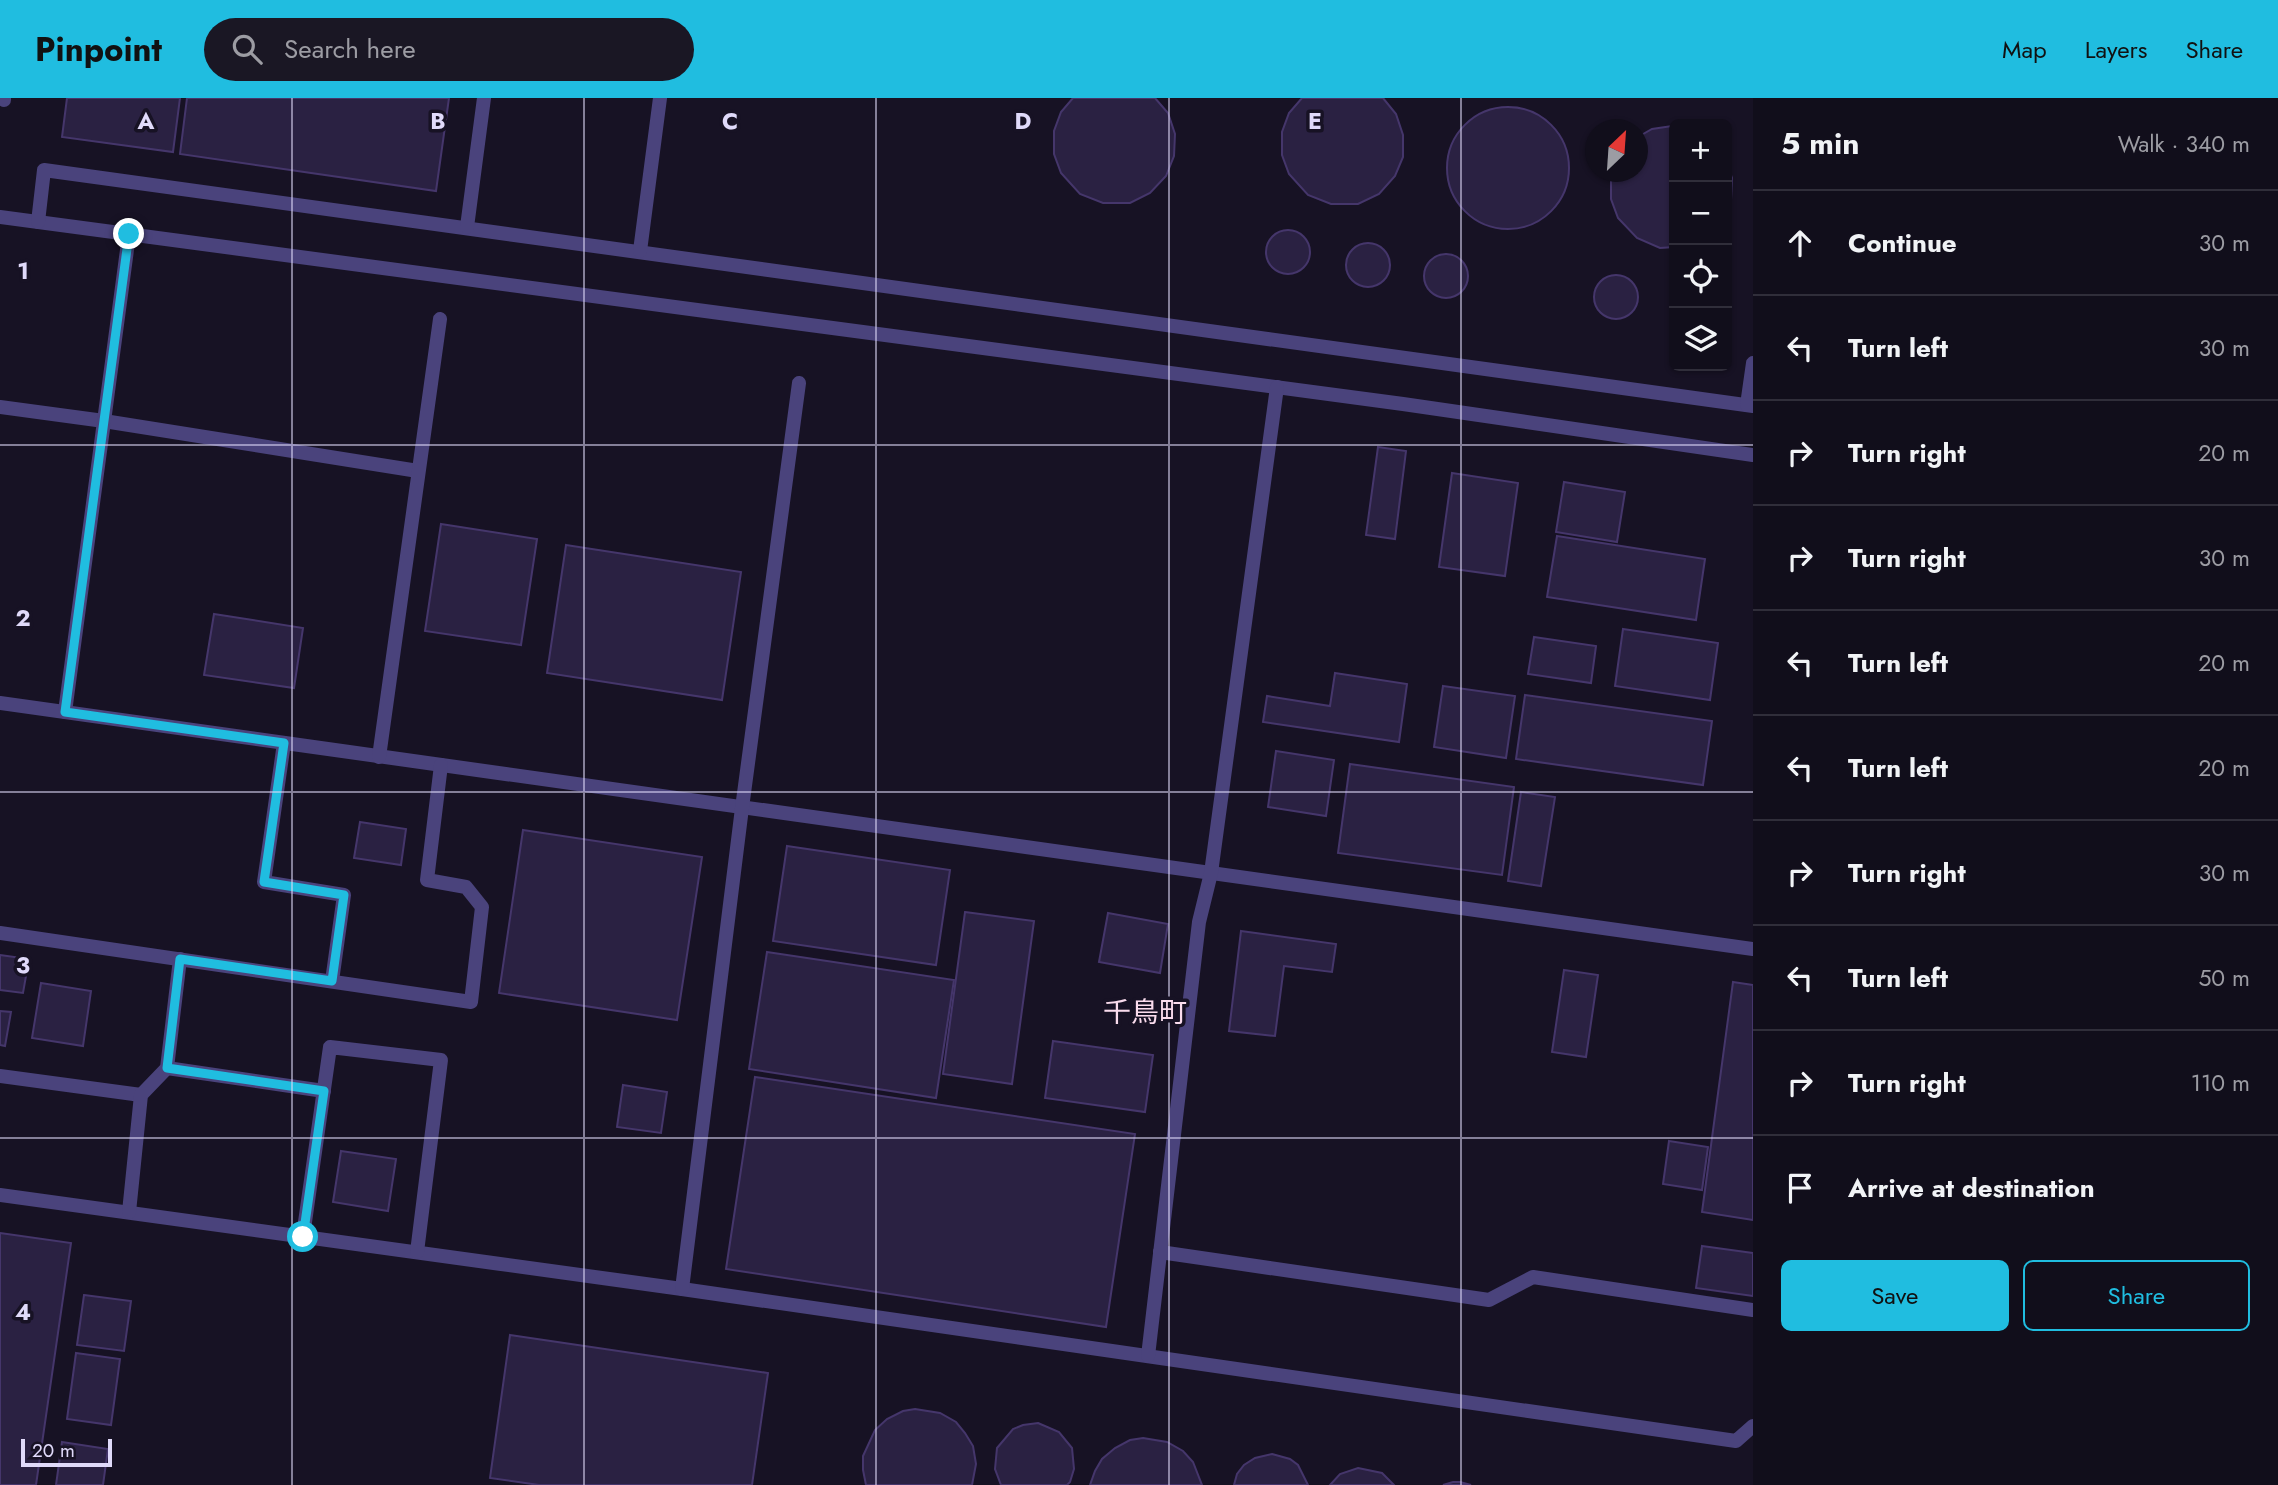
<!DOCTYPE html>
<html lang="en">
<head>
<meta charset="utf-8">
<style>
  :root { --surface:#110e1b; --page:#1a1724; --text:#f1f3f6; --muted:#9c9ca3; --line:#302e3a; --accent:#20bde0 }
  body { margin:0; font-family:Jost,"Noto Sans JP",sans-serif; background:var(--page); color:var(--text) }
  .controls { position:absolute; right:21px; top:21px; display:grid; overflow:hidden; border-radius:10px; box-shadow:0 2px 5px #0004 }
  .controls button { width:63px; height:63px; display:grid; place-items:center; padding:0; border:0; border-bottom:2px solid var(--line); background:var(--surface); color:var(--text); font:35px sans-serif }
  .compass { position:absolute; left:1585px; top:21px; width:63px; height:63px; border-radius:50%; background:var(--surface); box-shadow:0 2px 5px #0004; rotate:25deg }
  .scale { position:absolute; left:21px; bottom:18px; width:91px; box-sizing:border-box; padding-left:7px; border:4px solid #e0dafa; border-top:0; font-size:19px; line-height:24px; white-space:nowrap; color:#e0dafa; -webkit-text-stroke:5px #171224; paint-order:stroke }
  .stop { position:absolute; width:21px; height:21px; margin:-16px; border:5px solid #20bde0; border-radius:50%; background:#fff }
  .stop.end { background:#20bde0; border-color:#fff; box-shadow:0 2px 7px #0008 }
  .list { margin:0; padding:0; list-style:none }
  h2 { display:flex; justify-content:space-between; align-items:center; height:91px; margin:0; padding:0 28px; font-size:30px }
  h2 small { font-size:23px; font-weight:400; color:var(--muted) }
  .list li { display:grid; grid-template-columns:46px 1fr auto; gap:21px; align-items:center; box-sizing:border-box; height:105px; padding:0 28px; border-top:2px solid var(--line) }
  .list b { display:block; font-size:26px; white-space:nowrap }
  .list em { font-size:23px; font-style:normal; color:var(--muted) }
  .actions { display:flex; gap:14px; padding:21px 28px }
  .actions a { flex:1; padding:16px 0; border:2px solid var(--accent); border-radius:10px; text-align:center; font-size:24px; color:var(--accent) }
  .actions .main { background:var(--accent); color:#111 }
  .icon { flex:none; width:38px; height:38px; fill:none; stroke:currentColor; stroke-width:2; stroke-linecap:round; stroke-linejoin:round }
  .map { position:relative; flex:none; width:1753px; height:1387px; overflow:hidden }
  header { display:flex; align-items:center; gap:42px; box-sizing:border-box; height:98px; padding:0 35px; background:var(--accent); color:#111 }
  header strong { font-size:33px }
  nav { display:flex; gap:38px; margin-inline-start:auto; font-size:24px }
  .search { width:490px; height:63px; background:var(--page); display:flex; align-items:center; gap:18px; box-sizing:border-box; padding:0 24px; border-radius:38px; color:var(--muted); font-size:26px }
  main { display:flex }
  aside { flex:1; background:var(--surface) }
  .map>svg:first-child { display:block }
</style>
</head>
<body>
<header>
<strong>Pinpoint</strong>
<div class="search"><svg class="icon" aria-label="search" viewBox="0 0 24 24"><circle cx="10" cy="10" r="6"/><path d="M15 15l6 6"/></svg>Search here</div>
<nav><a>Map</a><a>Layers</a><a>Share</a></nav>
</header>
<main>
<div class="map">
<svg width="1753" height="1387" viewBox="0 0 1753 1387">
  <rect width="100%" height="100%" fill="#171224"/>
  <!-- building -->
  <g fill="#2a2142" stroke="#45366b" stroke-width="2">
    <path d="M67,0H180L173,54L62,39Z"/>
    <path d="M187,0H449L436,93L180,56Z"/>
    <path d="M1073,0H1155L1168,15L1175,36L1174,58L1166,78L1150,95L1130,105H1103L1080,96L1061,75L1054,56V33L1061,14Z"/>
    <path d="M1302,0H1383L1396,16L1403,37V59L1395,78L1379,96L1358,106H1331L1308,97L1289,76L1282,57V34L1289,15Z"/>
    <circle cx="1508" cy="70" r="61"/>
    <path d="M1672,28L1674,29V149L1660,150L1637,140L1618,120L1611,101V78L1612,74H1638V39L1652,31Z"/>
    <path d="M1727,66L1732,80L1731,102L1727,114Z"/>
    <circle cx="1288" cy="154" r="22"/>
    <circle cx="1368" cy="167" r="22"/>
    <circle cx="1446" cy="178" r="22"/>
    <circle cx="1616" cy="199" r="22"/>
    <path d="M1674,198V221L1671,212Z"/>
    <path d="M1378,349L1406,353L1395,441L1366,437Z"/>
    <path d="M1452,375L1518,385L1505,478L1439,469Z"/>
    <path d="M1564,384L1625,394L1617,444L1556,434Z"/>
    <path d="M441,426L537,441L521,547L425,533Z"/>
    <path d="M1557,438L1705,461L1696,522L1547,499Z"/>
    <path d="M566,447L741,474L722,602L547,575Z"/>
    <path d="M214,516L303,530L294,590L204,577Z"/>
    <path d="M1623,531L1718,545L1710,602L1615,588Z"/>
    <path d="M1534,539L1596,548L1591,585L1528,576Z"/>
    <path d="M1335,575L1407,586L1399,644L1263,624L1267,598L1330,608Z"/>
    <path d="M1443,588L1515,598L1506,660L1434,649Z"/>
    <path d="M1525,597L1712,623L1703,687L1516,661Z"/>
    <path d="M1276,653L1334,662L1326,718L1268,709Z"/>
    <path d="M1350,666L1514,689L1502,777L1338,755Z"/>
    <path d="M1521,694L1555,699L1541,788L1508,783Z"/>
    <path d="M360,724L406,731L401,767L354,760Z"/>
    <path d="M523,732L702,759L677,922L499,895Z"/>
    <path d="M787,748L950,772L936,867L773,843Z"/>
    <path d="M965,814L1034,823L1012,986L943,976Z"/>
    <path d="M1108,815L1168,826L1160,875L1099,864Z"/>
    <path d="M1241,833L1336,846L1332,874L1284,868L1275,938L1229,933Z"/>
    <path d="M767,854L954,882L936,1000L749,971Z"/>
    <path d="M0,857L29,861L23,895L0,892Z"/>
    <path d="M1564,872L1598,877L1586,959L1552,954Z"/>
    <path d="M1733,884L1753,887V1122L1702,1114Z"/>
    <path d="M41,885L91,893L83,948L32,940Z"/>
    <path d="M0,913L11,914L5,948L0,947Z"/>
    <path d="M1053,943L1153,957L1145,1014L1045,1000Z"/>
    <path d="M755,979L1135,1036L1106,1229L726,1171Z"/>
    <path d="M623,987L667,994L661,1035L617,1029Z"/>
    <path d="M1669,1043L1708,1049L1702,1092L1663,1086Z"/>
    <path d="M341,1053L396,1061L388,1113L333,1104Z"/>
    <path d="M0,1135L71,1145L36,1387H0Z"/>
    <path d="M1702,1148L1753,1155V1198L1696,1190Z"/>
    <path d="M84,1197L131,1203L124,1253L77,1247Z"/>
    <path d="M510,1237L768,1275L752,1387H539L490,1380Z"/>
    <path d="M76,1255L120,1261L111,1327L67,1321Z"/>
    <path d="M915,1311L940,1315L956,1324L965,1335L973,1348L976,1366L972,1387H866L863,1372V1358L875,1332L887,1321L903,1313Z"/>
    <path d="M1038,1325L1059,1334L1072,1350L1074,1371L1070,1384L1067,1387H1001L995,1371L997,1350L1013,1331L1023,1327Z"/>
    <path d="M1143,1340L1167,1344L1183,1353L1193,1364L1202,1387H1090L1095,1373L1102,1361L1115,1350L1130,1342Z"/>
    <path d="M62,1344L108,1351L103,1387H56Z"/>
    <path d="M1272,1356L1290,1361L1298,1367L1308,1387H1234L1237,1376L1244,1367L1255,1360Z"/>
    <path d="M1358,1370L1382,1375L1394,1387H1330L1340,1376Z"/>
    <path d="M1453,1384H1460L1471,1387H1443Z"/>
  </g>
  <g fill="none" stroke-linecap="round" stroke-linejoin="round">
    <!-- lane -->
    <g stroke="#4a437c" stroke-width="14">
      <path d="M4,2V0"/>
      <path d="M0,119L1403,306L1753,357"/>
      <path d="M38,124L44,72L1753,308"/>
      <path d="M467,129L484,0"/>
      <path d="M640,153L660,0"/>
      <path d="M1747,307L1753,265"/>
      <path d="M0,309L104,323L418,373"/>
      <path d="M0,605L1753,851"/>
      <path d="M65,614L129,137"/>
      <path d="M284,645L264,784L344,797L332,883"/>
      <path d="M379,659L440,221"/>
      <path d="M0,835L471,904L482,809L466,789L427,782L441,667"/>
      <path d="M167,970L324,993"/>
      <path d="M0,978L141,997"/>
      <path d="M0,1097L682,1191L1736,1343L1753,1328"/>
      <path d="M129,1114L141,997L167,970L180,861"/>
      <path d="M303,1138L330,949L441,962L417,1154"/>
      <path d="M1160,1154L1489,1202L1533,1179L1753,1212"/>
      <path d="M682,1191L742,710L799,285"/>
      <path d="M1148,1258L1199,824L1211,775L1277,289"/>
    </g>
  </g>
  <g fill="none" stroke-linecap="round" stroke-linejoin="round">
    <!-- route -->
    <path stroke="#20bde0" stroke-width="9" d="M129,136L65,614L284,645L264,784L344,797L332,883L180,861L167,970L324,993L303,1139"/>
  </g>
  <!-- grid -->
  <path fill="none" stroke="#e0dafa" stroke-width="2" stroke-opacity="0.55" d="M292,0V1387M584,0V1387M876,0V1387M1169,0V1387M1461,0V1387M0,347H1753M0,694H1753M0,1040H1753"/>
  <g text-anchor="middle" stroke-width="7" stroke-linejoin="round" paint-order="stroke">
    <!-- neighbourhood labels -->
    <g font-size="28" fill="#fadced" stroke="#171224">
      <text x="1145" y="924">千鳥町</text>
    </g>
  </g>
  <g font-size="23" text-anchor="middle" font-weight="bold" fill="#e0dafa" stroke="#171224" stroke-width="7" stroke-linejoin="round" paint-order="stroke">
    <text x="146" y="31">A</text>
    <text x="438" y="31">B</text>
    <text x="730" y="31">C</text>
    <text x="1023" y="31">D</text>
    <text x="1315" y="31">E</text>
    <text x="23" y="181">1</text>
    <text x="23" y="528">2</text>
    <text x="23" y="875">3</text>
    <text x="23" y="1222">4</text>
  </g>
</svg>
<div class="controls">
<button>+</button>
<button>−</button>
<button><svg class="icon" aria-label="locate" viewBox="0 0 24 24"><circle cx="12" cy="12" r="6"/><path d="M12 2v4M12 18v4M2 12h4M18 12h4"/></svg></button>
<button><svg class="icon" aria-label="layers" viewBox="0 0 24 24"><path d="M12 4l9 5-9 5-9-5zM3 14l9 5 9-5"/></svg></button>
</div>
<svg class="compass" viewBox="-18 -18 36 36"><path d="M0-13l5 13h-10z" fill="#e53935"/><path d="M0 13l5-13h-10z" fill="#9c9ca3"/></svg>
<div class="scale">20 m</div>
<div class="stop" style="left:303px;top:1139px"></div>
<div class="stop end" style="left:129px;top:136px"></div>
</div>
<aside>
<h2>5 min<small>Walk · 340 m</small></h2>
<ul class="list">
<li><svg class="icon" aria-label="ahead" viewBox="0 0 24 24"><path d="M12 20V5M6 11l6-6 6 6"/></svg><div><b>Continue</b></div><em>30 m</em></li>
<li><svg class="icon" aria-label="left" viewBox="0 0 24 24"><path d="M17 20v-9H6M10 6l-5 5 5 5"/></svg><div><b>Turn left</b></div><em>30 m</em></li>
<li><svg class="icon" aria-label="right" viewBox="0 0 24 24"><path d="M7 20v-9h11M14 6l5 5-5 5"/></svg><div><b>Turn right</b></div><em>20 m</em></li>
<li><svg class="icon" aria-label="right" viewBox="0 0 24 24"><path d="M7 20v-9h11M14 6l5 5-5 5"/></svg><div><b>Turn right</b></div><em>30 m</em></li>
<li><svg class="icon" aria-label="left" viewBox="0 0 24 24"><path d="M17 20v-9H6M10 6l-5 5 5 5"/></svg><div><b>Turn left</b></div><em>20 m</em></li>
<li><svg class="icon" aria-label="left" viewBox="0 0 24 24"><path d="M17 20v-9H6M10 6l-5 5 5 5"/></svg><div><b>Turn left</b></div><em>20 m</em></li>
<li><svg class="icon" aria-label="right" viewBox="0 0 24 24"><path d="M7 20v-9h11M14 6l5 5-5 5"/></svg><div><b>Turn right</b></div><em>30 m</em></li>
<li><svg class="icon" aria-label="left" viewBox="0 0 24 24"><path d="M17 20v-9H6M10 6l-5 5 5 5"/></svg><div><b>Turn left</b></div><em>50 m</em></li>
<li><svg class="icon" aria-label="right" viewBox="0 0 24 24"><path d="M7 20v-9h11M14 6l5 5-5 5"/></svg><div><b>Turn right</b></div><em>110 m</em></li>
<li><svg class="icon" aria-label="arrive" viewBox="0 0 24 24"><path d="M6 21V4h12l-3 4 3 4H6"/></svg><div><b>Arrive at destination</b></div></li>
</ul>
<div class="actions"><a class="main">Save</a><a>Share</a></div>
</aside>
</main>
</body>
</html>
